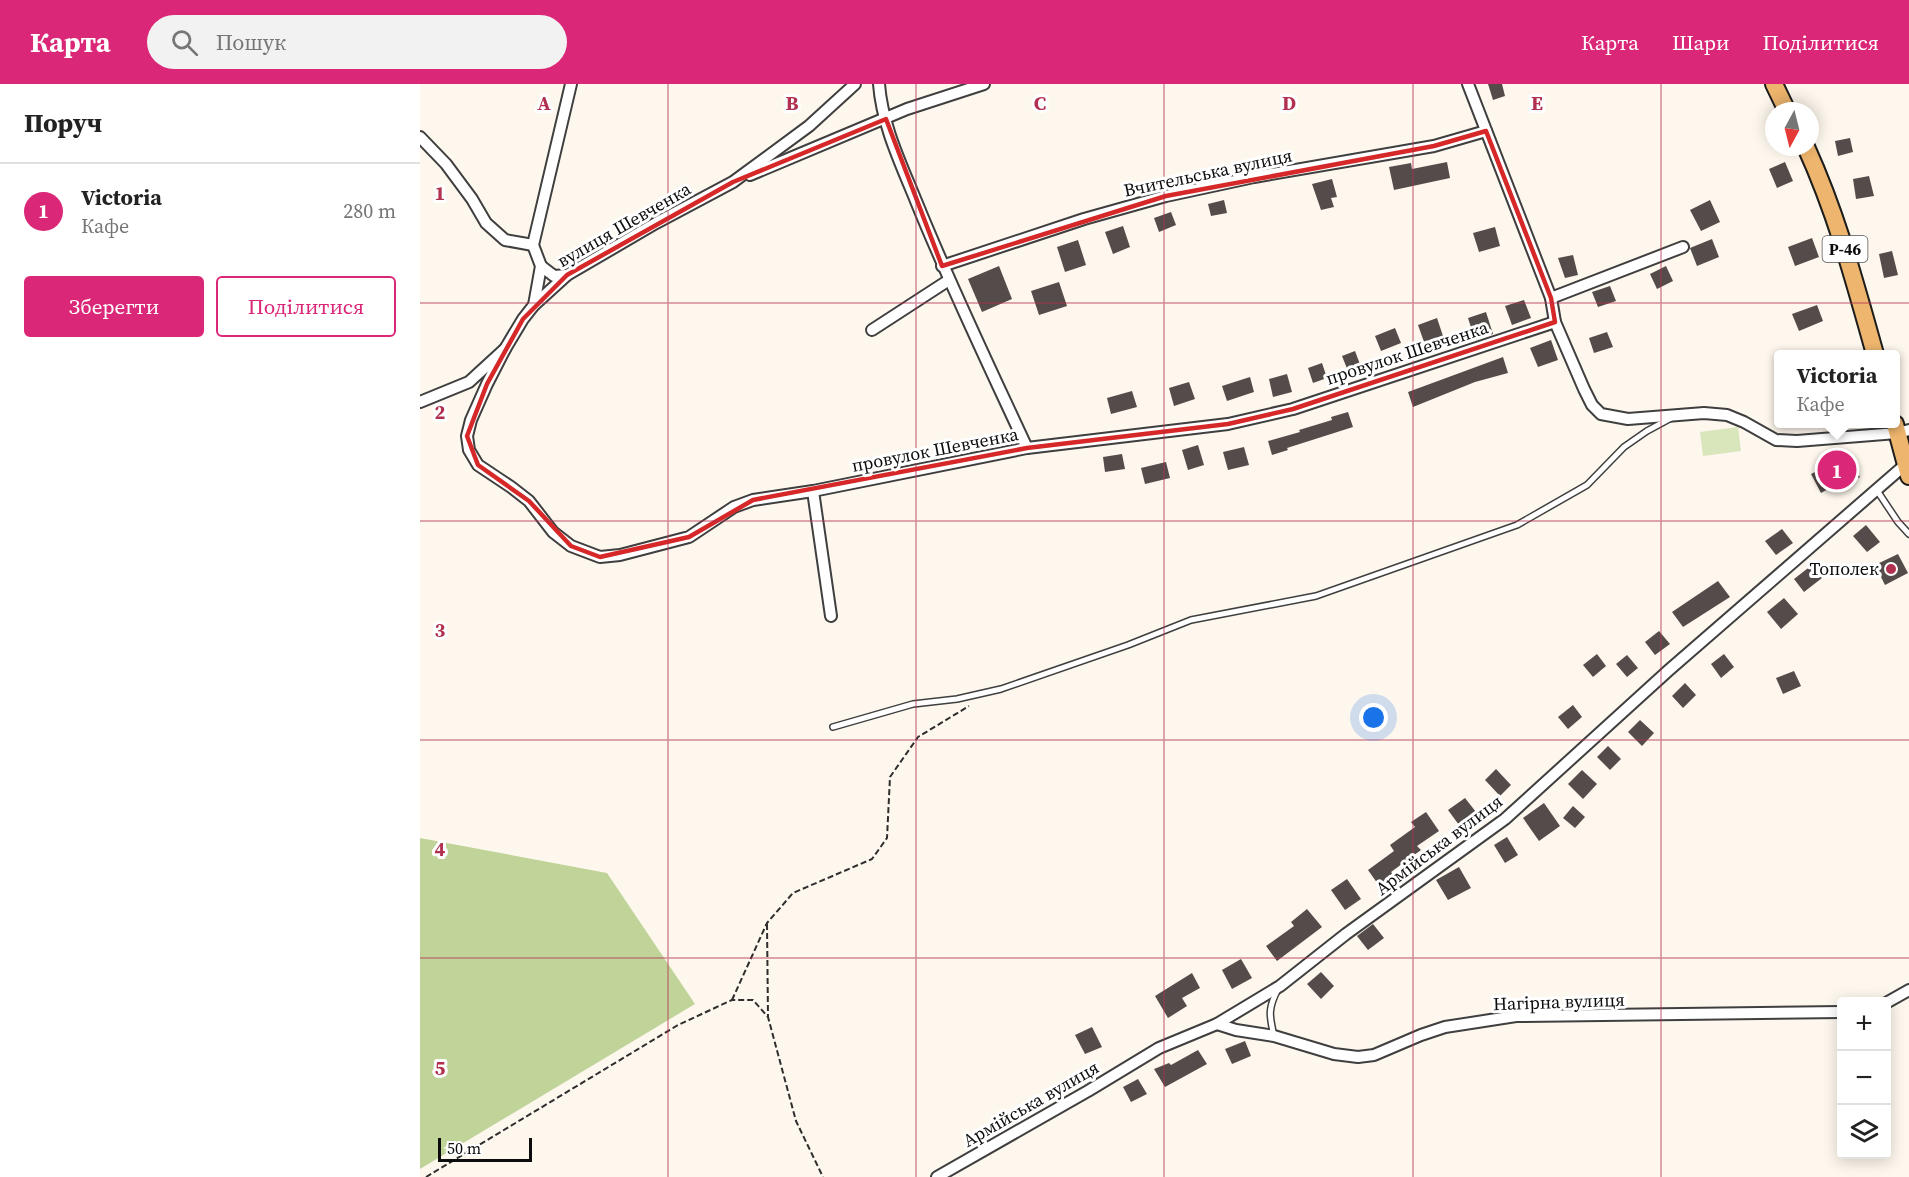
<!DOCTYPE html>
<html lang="uk">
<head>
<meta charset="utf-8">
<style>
  :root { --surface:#fff; --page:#f2f2f2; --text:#222; --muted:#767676; --line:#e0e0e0; --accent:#db2777 }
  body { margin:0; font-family:"Source Serif 4",serif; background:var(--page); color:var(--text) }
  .controls { position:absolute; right:18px; bottom:18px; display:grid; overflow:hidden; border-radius:6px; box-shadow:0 3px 15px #0003 }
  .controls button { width:54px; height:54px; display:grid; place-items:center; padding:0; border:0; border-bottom:2px solid var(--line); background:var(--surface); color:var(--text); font:30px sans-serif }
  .compass { position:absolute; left:1345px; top:18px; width:54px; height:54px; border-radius:50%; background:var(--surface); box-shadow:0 3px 15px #0003; rotate:187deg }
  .scale { position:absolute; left:18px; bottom:15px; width:94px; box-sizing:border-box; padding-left:6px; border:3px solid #0c0c0c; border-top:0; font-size:16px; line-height:21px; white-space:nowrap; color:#0c0c0c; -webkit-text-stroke:4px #fff; paint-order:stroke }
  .you { position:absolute; left:954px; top:634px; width:21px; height:21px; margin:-15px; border:4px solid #fff; border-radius:50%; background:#1a73e8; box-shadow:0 0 0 9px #1a73e833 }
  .badge { display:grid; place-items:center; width:39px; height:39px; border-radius:50%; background:var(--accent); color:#fff; font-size:20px; font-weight:700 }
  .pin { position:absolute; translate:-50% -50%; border:3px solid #fff; box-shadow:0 2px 6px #0006 }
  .popup { position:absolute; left:1354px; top:266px; width:126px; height:78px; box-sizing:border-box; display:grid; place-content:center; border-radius:6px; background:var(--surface); filter:drop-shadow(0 2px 4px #0005); font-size:20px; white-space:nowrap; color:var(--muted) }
  .popup b { font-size:22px; color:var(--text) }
  .popup::after { content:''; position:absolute; left:50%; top:100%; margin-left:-12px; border:12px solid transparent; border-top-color:var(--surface) }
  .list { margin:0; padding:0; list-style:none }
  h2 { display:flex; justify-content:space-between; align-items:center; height:78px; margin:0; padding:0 24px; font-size:26px }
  h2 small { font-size:20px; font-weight:400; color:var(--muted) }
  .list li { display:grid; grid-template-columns:39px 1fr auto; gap:18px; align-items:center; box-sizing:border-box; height:96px; padding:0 24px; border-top:2px solid var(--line) }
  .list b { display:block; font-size:22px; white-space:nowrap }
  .list p { margin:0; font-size:20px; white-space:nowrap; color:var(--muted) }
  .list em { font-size:20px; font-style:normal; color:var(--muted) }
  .actions { display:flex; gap:12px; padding:18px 24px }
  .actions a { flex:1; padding:14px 0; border:2px solid var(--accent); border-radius:6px; text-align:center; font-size:21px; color:var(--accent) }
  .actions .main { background:var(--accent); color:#fff }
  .icon { flex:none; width:33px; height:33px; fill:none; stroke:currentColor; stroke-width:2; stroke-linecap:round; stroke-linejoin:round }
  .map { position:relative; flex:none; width:1489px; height:1093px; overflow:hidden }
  header { display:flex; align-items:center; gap:36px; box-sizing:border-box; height:84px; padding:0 30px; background:var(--accent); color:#fff }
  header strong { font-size:28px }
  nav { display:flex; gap:33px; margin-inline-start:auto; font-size:21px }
  .search { width:420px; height:54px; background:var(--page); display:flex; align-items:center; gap:15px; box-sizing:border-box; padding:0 21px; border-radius:33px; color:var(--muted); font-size:22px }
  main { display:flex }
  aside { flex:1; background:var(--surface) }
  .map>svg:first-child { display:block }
</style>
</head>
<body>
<header>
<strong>Карта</strong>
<div class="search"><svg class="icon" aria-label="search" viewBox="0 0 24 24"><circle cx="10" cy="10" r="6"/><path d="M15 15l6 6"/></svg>Пошук</div>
<nav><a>Карта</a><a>Шари</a><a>Поділитися</a></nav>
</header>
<main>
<aside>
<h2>Поруч<small></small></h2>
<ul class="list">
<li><span class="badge">1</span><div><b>Victoria</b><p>Кафе</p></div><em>280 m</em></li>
</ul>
<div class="actions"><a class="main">Зберегти</a><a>Поділитися</a></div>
</aside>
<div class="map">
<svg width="1489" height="1093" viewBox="0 0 1489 1093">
  <rect width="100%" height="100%" fill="#fef7ed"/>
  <!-- green -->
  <path fill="#d9e5ba" d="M1318,343L1321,367L1283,372L1280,348Z"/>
  <!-- forest -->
  <path fill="#c0d49a" d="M0,754L187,789L275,920L0,1085Z"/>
  <!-- building -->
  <g fill="#544c4a">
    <path d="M1068,0H1082L1085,12L1073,16Z"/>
    <path d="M1430,54L1433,68L1418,72L1415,57Z"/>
    <path d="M1027,78L1030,94L974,106L969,83L991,79L992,85Z"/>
    <path d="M1365,78L1373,97L1357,104L1349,85Z"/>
    <path d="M1449,92L1454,112L1436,115L1433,95Z"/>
    <path d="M912,95L917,113L911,114L914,123L901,126L892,100Z"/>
    <path d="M804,116L807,129L791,132L788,120Z"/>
    <path d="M1290,116L1300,138L1281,147L1270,126Z"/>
    <path d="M751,128L756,141L739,148L734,134Z"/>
    <path d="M703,142L710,163L693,170L685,148Z"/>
    <path d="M1075,143L1080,162L1059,168L1053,149Z"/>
    <path d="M1392,154L1399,173L1375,182L1368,163Z"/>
    <path d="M1292,155L1299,173L1277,182L1270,164Z"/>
    <path d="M658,156L666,181L645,188L637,163Z"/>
    <path d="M1472,167L1478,191L1464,194L1459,170Z"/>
    <path d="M1153,171L1158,191L1145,194L1138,174Z"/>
    <path d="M579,182L592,215L562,228L548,195Z"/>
    <path d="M1246,182L1253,197L1237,205L1230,190Z"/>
    <path d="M639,198L647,222L619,231L611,207Z"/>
    <path d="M1190,202L1196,217L1178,223L1172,208Z"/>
    <path d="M1104,216L1111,234L1092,241L1085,222Z"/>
    <path d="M1397,221L1403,237L1379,247L1372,230Z"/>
    <path d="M1066,228L1073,250L1055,256L1048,234Z"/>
    <path d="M1017,234L1023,252L1004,258L998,241Z"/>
    <path d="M975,244L981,259L961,267L955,252Z"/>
    <path d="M1187,248L1193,263L1174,269L1169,254Z"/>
    <path d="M1131,256L1138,276L1118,283L1110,264Z"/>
    <path d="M935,267L941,283L928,287L922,272Z"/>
    <path d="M1083,273L1088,289L1055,298L993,323L988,308Z"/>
    <path d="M902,279L907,294L893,299L888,284Z"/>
    <path d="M867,290L872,308L853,313L849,295Z"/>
    <path d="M830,293L834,308L807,317L802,302Z"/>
    <path d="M769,298L775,315L754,322L749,304Z"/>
    <path d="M712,307L717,323L691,330L687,314Z"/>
    <path d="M928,328L933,343L867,364L868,366L852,371L848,357L880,348L879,346L912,336L911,333Z"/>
    <path d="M778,361L784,381L768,386L762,366Z"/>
    <path d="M824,363L829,381L808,386L803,368Z"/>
    <path d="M1424,365L1440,393L1418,406L1415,401L1401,409L1391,390L1405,383L1402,377Z"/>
    <path d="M702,370L705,385L685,388L683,373Z"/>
    <path d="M746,378L750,394L725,400L721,384Z"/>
    <path d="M1446,441L1460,458L1447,468L1433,452Z"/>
    <path d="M1362,445L1373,459L1356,471L1345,457Z"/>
    <path d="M1478,470L1488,489L1465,501L1455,481Z"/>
    <path d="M1392,481L1402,494L1384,508L1374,495Z"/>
    <path d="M1298,497L1310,513L1263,543L1252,528Z"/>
    <path d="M1364,514L1378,530L1361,545L1347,528Z"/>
    <path d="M1239,547L1250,560L1235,571L1225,558Z"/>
    <path d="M1177,570L1186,582L1173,593L1163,581Z"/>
    <path d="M1304,570L1314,583L1301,594L1291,580Z"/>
    <path d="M1207,571L1218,584L1207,593L1196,580Z"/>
    <path d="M1374,587L1381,602L1363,610L1356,594Z"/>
    <path d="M1265,599L1276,611L1263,624L1252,612Z"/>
    <path d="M1153,621L1162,633L1148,645L1138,633Z"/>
    <path d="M1220,636L1234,649L1222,662L1208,648Z"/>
    <path d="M1188,662L1201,675L1190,686L1177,673Z"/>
    <path d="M1076,685L1091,701L1080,712L1065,696Z"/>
    <path d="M1162,686L1177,700L1163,715L1148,700Z"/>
    <path d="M1045,714L1056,728L1039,741L1028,726Z"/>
    <path d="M1124,719L1140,742L1119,757L1103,734Z"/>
    <path d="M1153,722L1165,733L1155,744L1143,734Z"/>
    <path d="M1006,728L1019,747L997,762L1001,766L971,788L975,793L960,803L948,786L974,767L970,761L995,743L991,738Z"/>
    <path d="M1087,753L1098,771L1085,779L1074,761Z"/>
    <path d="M1039,783L1051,804L1028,816L1016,796Z"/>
    <path d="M927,795L941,815L925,826L911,806Z"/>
    <path d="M887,825L902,843L857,877L846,862L874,842L871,838Z"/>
    <path d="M953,840L964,854L948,866L937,852Z"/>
    <path d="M821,875L832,894L812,905L802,886Z"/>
    <path d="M901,888L914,902L901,915L887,900Z"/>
    <path d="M772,889L780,904L762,914L767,922L748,934L735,912Z"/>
    <path d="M672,943L682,963L665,970L655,951Z"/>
    <path d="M825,957L831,972L812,980L805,965Z"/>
    <path d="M778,966L787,980L745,1003L734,985L749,979L751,981Z"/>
    <path d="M718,995L727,1010L711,1018L703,1003Z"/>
  </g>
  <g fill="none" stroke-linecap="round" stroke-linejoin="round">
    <!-- lane casing -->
    <g stroke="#3f3f3f" stroke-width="8">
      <g id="lane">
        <path d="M1456,405L1478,438L1489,450"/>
        <path d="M413,643L493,620L537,615L581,605L708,561L771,536L896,512L1097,441L1167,401L1204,363L1227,347L1251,334"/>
        <path d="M854,952C849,931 848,924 858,905"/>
      </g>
    </g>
    <!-- street casing -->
    <g stroke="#3f3f3f" stroke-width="14">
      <g id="street">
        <path d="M459,0C462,41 481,80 496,117C530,201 569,282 607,364"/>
        <path d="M1048,0L1131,214L1135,238L1164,305L1172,321L1181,330L1208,335L1284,329L1307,331L1324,338L1356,356L1377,357L1477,349L1489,346"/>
        <path d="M0,53L26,80L52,115L66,139L85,156L113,161"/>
        <path d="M330,91L487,25L564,0"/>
        <path d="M121,182L134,192L147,191"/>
        <path d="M522,182L664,135L746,112L834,93L1014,62L1066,47"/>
        <path d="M1131,214L1263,163"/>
        <path d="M114,221L121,182L113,161L151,0"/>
        <path d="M452,246L529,196"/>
        <path d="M85,265L67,300L51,336L47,352L49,366L58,381L91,403L109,417L133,448L151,462L180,473L200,471L269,453L314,423L333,416L393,407L607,364L808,340L873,325L1135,238"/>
        <path d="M0,318L49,298L85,265L103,235L114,221L147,191L236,139L313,98L389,42L435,0"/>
        <path d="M393,407L411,532"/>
        <path d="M1466,919L1489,906"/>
        <path d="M797,940L816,946L854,952L914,970L938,973L954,971L1001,951L1025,943L1096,932L1422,928"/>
        <path d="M517,1093L668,1007L739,964L797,940L860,902L926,850L1085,735L1249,586L1486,380"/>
      </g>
    </g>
    <!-- primary casing -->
    <g stroke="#1d1d1d" stroke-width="20">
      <g id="primary">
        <path d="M1354,0L1367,27"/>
        <path d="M1386,63C1417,131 1435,199 1455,270"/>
        <path d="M1475,340L1489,392"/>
      </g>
    </g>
    <!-- path -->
    <g stroke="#2e2e2e" stroke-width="2" stroke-dasharray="6 3" stroke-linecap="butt">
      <path d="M347,840L348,933"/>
      <path d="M312,916L347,839L373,809L452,775L467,754L470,693L498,653L549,622"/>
      <path d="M6,1093L258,941L312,916H333L348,933L376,1037L403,1093"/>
    </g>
    <!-- lane -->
    <use href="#lane" stroke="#fff" stroke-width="5"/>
    <!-- street -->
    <use href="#street" stroke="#fff" stroke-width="10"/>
    <!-- primary -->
    <use href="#primary" stroke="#edb56d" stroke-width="16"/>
  </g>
  <!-- marked area -->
  <path fill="none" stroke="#d62828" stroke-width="4.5" stroke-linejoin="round" d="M466,35L522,182L746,112L1014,62L1066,47L1131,214L1135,238L873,325L808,340L607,364L333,416L269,453L180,473L151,462L109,417L58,381L47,352L67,300L103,235L147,191L313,98Z"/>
  <!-- grid -->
  <path fill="none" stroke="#b1304f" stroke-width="1.5" stroke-opacity="0.55" d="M248,0V1093M496,0V1093M744,0V1093M993,0V1093M1241,0V1093M0,219H1489M0,437H1489M0,656H1489M0,874H1489"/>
  <!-- markers -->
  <circle fill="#b1304f" stroke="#fff" stroke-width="2" cx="1471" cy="485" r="6"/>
  <g text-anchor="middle" stroke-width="6" stroke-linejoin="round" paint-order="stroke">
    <!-- shield labels -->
    <rect fill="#fff" stroke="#555" stroke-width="1.5" x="1402.5" y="152" width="45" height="26" rx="4.5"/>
    <g font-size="16" font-weight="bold" fill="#0c0c0c">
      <text x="1425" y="171">Р-46</text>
    </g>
    <!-- street labels -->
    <g font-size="18" fill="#0c0c0c" stroke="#fff">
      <text transform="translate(788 89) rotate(-12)" y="6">Вчительська вулиця</text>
      <text transform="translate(204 141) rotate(-30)" y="6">вулиця Шевченка</text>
      <text transform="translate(987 269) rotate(-18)" y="6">провулок Шевченка</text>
      <text transform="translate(515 366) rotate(-11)" y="6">провулок Шевченка</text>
      <text transform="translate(1019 761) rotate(-37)" y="6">Армійська вулиця</text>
      <text transform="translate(1139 918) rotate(-2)" y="6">Нагірна вулиця</text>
      <text transform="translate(611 1020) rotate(-30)" y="6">Армійська вулиця</text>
    </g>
    <!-- poi labels -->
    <g font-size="18" fill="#0c0c0c" stroke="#fff" text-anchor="end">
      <text x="1459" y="491">Тополек</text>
    </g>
  </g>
  <g font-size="20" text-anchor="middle" font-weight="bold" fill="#b1304f" stroke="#fff" stroke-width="6" stroke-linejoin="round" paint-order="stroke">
    <text x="124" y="26">A</text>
    <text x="372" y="26">B</text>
    <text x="620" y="26">C</text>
    <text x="869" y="26">D</text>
    <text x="1117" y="26">E</text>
    <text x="20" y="116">1</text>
    <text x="20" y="335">2</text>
    <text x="20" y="553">3</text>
    <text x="20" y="772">4</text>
    <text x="20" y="991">5</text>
  </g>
</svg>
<div class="controls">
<button>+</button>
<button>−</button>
<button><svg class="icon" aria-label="layers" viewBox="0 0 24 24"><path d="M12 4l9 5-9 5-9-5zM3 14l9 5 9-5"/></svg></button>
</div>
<svg class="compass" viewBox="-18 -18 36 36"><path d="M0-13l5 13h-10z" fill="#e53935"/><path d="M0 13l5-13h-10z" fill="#767676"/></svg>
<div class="scale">50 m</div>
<div class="you"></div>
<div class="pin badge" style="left:1417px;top:386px">1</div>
<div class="popup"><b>Victoria</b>Кафе</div>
</div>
</main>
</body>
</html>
